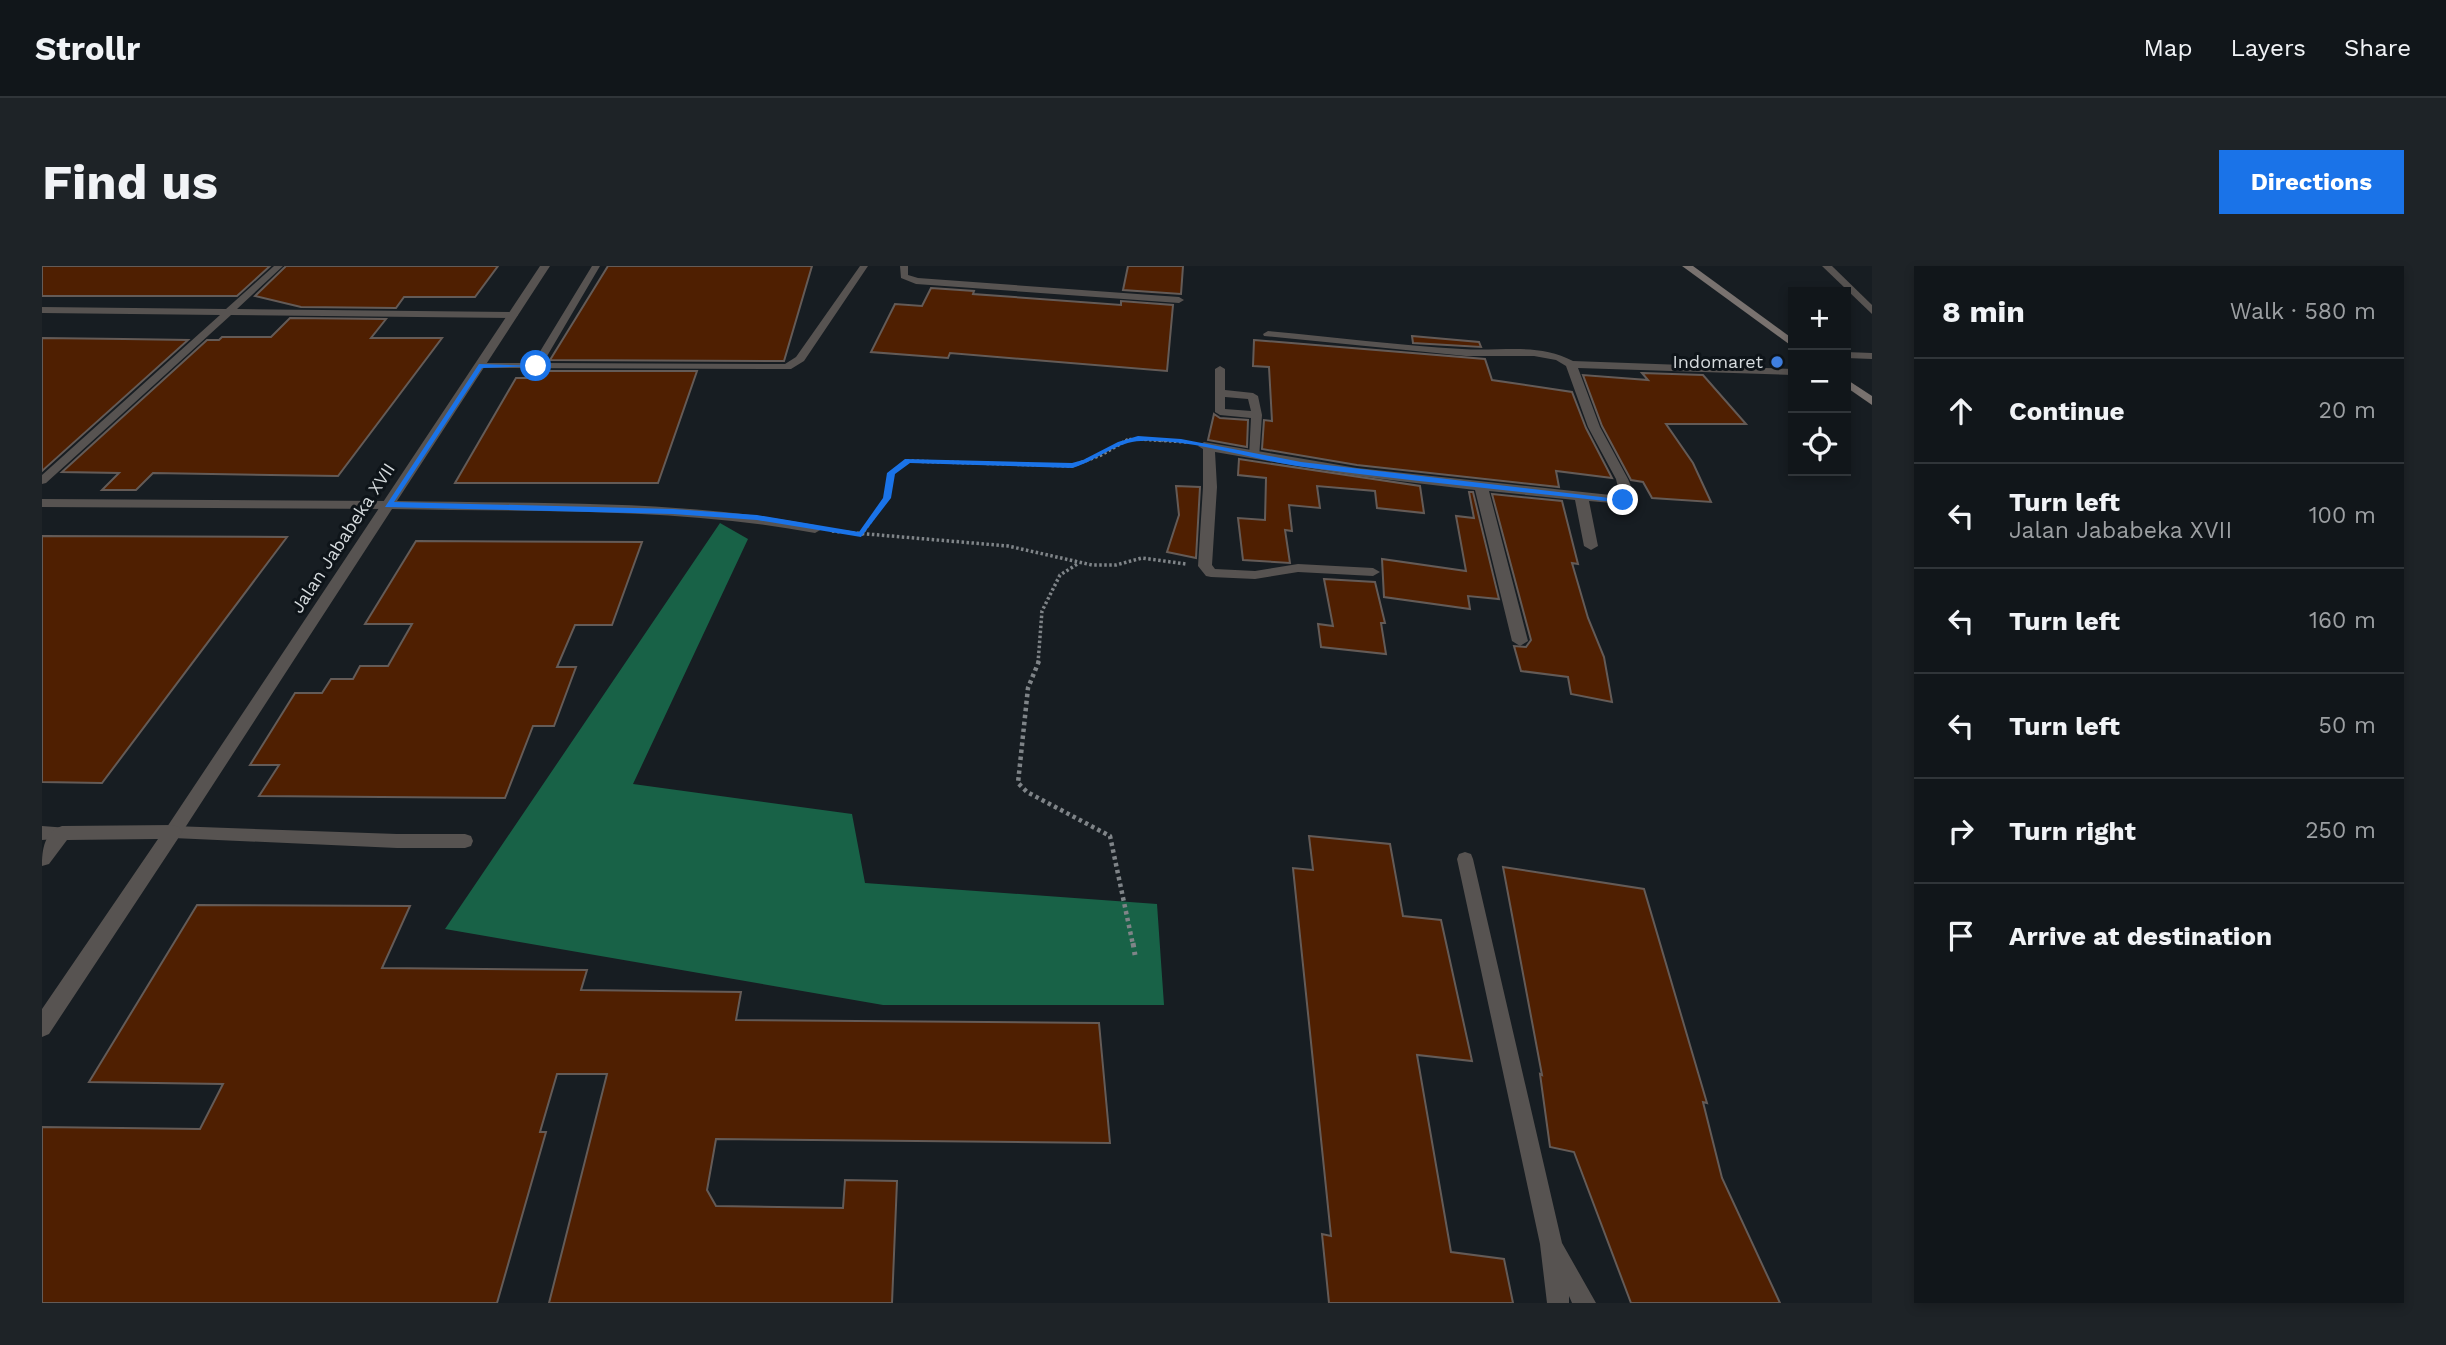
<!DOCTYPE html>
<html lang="en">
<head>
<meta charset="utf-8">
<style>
  :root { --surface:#11161a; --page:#1e2327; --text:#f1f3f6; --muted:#9c9fa2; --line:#303539; --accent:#1a73e8 }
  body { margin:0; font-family:"Work Sans",sans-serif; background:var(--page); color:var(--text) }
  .controls { position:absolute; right:21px; top:21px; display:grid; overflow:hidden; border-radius:0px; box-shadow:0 4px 10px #0003 }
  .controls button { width:63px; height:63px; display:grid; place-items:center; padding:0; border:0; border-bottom:2px solid var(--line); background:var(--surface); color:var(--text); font:35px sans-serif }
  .stop { position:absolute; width:21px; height:21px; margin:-16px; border:5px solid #1a73e8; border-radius:50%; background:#fff }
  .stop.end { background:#1a73e8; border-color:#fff; box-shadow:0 2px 7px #0008 }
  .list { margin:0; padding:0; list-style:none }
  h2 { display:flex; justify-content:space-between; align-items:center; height:91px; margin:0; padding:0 28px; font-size:30px }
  h2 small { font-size:23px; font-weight:400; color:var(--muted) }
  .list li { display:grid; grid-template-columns:46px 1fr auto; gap:21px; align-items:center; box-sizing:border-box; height:105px; padding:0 28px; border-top:2px solid var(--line) }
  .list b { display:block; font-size:26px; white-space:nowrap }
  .list p { margin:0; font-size:23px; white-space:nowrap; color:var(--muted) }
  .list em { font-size:23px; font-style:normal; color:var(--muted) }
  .icon { flex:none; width:38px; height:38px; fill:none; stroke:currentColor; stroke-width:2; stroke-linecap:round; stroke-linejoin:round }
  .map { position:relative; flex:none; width:1830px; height:1037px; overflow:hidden; border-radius:0px }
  header { display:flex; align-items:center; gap:42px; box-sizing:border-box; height:98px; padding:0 35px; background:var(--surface); border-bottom:2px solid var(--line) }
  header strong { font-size:33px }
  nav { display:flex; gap:38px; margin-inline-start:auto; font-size:24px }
  .intro { display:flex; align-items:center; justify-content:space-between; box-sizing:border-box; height:168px; padding:0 42px }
  h1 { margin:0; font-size:49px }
  .button { padding:18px 32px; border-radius:0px; background:var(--accent); color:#fff; font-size:24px; font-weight:700 }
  main { display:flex; gap:42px; padding:0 42px }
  aside { flex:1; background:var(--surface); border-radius:0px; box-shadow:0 4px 10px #0003 }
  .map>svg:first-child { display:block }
</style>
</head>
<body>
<header>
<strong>Strollr</strong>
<nav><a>Map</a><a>Layers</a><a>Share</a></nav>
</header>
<div class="intro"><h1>Find us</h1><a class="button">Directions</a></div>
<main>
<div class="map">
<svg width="1830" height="1037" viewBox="0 0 1830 1037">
  <rect width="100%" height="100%" fill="#171d22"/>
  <!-- forest -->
  <path fill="#186247" d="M678,257L706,273L591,518L810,548L823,617L1115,638L1122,739H841L403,663Z"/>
  <!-- building -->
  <g fill="#4f1f01" stroke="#645b57" stroke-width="2">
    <path d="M0,0H228L195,30H0Z"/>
    <path d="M244,0H456L433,31H362L354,42L259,41L213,30Z"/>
    <path d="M566,0H770L742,95L508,94Z"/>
    <path d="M1086,0H1141L1139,28L1081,24Z"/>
    <path d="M889,22L932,25L931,28L1079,39V35L1131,39L1125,105L908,87L906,92L829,86L853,38L880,40Z"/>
    <path d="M248,52L344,53L329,72H400L296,210L111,207L94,224H60L77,207L20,206L165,74H177L180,71H229Z"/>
    <path d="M1370,70L1437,76L1439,81L1371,77Z"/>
    <path d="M0,72L82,73L146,74L0,205Z"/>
    <path d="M1212,74L1443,93L1450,114L1530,126L1544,162L1570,212L1514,205L1517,221L1315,199L1220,183L1222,154L1230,155L1227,101L1211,100Z"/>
    <path d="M501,105H655L616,217H413L474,112H497Z"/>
    <path d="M1600,107L1661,109L1704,158H1624L1651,197L1669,236L1610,232L1601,216L1589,214L1560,160L1541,109L1606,114Z"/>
    <path d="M1172,148L1178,152L1206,154L1205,181L1166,174Z"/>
    <path d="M1197,193L1378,220L1382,247L1335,242L1333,225L1275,220L1278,242L1247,239L1250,265L1243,264L1248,297L1201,294L1196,252L1223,254L1224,212L1196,209Z"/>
    <path d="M1134,220L1158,221L1154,292L1125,286L1137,249Z"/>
    <path d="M1427,226H1431L1457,333L1426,330L1428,343L1342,331L1340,293L1424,305L1414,250L1432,252Z"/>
    <path d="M1450,228L1520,235L1536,298L1530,297L1546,352L1562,391L1570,436L1529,428L1526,411L1479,405L1472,380L1484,381L1489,374Z"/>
    <path d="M0,270L245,271L60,517L0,516Z"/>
    <path d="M374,275L600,276L570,359H533L515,401H534L512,460H491L463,532L217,530L237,499H208L253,427H280L289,413H311L318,400H346L370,358H323Z"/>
    <path d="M1282,313L1333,316L1343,357H1339L1344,388L1279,381L1276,358L1291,360Z"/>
    <path d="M1267,570L1348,578L1361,650L1399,654L1430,795L1375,789L1409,986L1462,993L1471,1037H1287L1280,968L1289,970L1251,602L1271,604Z"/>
    <path d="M1461,601L1602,623L1665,837L1661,836L1680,912L1738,1037H1589L1532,886L1508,881L1498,808L1500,809Z"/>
    <path d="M155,639L368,640L340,702L545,704L539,724L699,726L694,754L1057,757L1068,877L674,873L665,924L674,940L801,942L803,914L855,915L850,1037H507L565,808H515L498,866H504L455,1037H0V861L158,863L181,818L47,816Z"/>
  </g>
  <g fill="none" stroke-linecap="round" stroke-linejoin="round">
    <!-- path-far3 -->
    <path stroke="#7f8488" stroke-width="2.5" stroke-dasharray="2 2" stroke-linecap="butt" d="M1084,175L1088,173L1130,175"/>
    <!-- path-far2 -->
    <g stroke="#7f8488" stroke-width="3.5" stroke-dasharray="2.5 2.5" stroke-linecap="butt">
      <path d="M1097,173L1145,176"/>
      <path d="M790,265L966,280L1050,299H1074L1100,292L1144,298"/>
      <path d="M819,269L845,232L849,207L866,195L1030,200L1059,189L1087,173"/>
      <path d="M996,397L1000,345L1018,309L1037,297"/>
    </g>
    <!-- path-far1 -->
    <path stroke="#7f8488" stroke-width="4.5" stroke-dasharray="3.5 3.5" stroke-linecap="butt" d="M997,395L986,422L976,517L985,526L1068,570L1091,679"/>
    <!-- path -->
    <path stroke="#7f8488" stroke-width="5" stroke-dasharray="4.5 4.5" stroke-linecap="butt" d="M1091,677L1093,689"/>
    <!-- service -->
    <g fill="#575351" fill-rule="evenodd">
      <path d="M232,0H241L195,43L471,46L476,49L471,52L189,49L4,217L0,218V209L178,49L0,47V41L184,43Z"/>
      <path d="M550,0H558L501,97L743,98L754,91L818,0H826L762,95L749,103L433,102L432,100L437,97H491Z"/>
      <path d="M858,0H866V9L876,12L1137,31L1142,34L1137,37L874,18L859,12Z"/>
      <path d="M1178,100L1183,103V124L1211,127L1216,130L1220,149L1217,192L1207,190L1209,152L1178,149L1173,146V103ZM1183,131L1206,133L1209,145L1183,143Z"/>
      <path d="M0,233L346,235L352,239L346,243L0,241Z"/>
      <path d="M131,560L355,568H423L429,570L431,575L429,580L423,582H355L131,572L125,571L123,566L125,561Z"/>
      <path d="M1423,586L1429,588L1431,593L1520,977L1554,1037H1530L1527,1030V1037H1505L1498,978L1415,593L1417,588Z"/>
    </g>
    <!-- minor -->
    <g fill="#575351" fill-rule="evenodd">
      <path d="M498,0H508L355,235C494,238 636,233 773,259L780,263L773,267C634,241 491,246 350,243L137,571H125L122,566L125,561Z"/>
      <path d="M1780,0H1790L1830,39V48Z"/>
      <path d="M1226,65C1291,71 1355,79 1420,83C1458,86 1496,76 1531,95L1751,103V109L1536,102L1558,161L1586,213L1593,230L1581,238L1547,235L1556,280L1549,284L1542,280L1533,234L1447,225L1486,375L1478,380L1470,375L1433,224L1315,210L1173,186L1175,221L1170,299L1173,303L1213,305L1256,298L1331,302L1338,306L1331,310L1256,306L1213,313L1169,311L1164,310L1156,300L1161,221V183L1156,180L1162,176L1315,202L1578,230L1574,213L1546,161L1524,100L1514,94L1492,90H1424L1222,70L1221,68Z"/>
      <path d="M1804,86L1830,87V93L1804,92Z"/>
      <path d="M0,560L26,562L29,567L26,572L0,574Z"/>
    </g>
    <!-- tertiary -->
    <path fill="#575351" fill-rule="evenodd" d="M131,559L137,561L140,566L137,571L7,768L0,771V743L116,573L25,574L7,598L0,600C0,584 2,566 20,560Z"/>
    <!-- secondary -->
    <g fill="#79726f" fill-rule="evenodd">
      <path d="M1640,0H1651L1751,73V81Z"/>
      <path d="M1804,113L1830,130V139L1804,121Z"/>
    </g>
  </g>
  <!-- route -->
  <path fill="#1a73e8" d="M437,98L498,100L440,102L352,236L631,243L715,249L817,266L841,232L845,207L863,193L1030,197L1041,194L1076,176L1096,170L1139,173L1259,196L1585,234L1581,237C1475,225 1368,215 1262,201C1208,194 1154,173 1099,175C1075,175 1053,196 1030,202L868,197L853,208L849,232L819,271L715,254L631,248L343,241Z"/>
  <!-- markers -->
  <circle fill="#3f7fe0" stroke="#0e1419" stroke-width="2.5" cx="1735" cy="96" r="7"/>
  <g text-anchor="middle" stroke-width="6" stroke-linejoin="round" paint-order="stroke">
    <!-- far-poi labels -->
    <g font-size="18" fill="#d6dbde" stroke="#0e1419" text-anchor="end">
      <text x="1721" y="102">Indomaret</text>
    </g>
    <!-- far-street labels -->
    <g font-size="18" fill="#d6dbde" stroke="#0e1419">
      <text transform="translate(301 272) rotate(-57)" y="6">Jalan Jababeka XVII</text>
    </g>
  </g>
</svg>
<div class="controls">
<button>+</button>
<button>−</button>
<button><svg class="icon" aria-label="locate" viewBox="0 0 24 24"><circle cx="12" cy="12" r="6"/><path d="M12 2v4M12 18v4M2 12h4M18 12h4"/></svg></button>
</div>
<div class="stop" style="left:494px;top:100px"></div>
<div class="stop end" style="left:1581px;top:234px"></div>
</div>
<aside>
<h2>8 min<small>Walk · 580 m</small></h2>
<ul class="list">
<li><svg class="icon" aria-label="ahead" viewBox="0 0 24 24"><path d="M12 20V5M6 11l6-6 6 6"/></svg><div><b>Continue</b></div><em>20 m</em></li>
<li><svg class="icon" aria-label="left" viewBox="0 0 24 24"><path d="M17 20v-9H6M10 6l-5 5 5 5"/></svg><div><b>Turn left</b><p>Jalan Jababeka XVII</p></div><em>100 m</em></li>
<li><svg class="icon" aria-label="left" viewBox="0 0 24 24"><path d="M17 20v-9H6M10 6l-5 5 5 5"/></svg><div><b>Turn left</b></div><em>160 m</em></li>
<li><svg class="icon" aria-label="left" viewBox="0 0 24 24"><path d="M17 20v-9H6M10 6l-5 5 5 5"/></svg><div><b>Turn left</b></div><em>50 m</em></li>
<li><svg class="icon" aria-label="right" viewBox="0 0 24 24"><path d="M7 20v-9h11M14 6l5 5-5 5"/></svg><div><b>Turn right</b></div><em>250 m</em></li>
<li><svg class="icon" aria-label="arrive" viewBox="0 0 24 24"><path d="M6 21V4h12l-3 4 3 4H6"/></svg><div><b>Arrive at destination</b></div></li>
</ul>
</aside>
</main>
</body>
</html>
